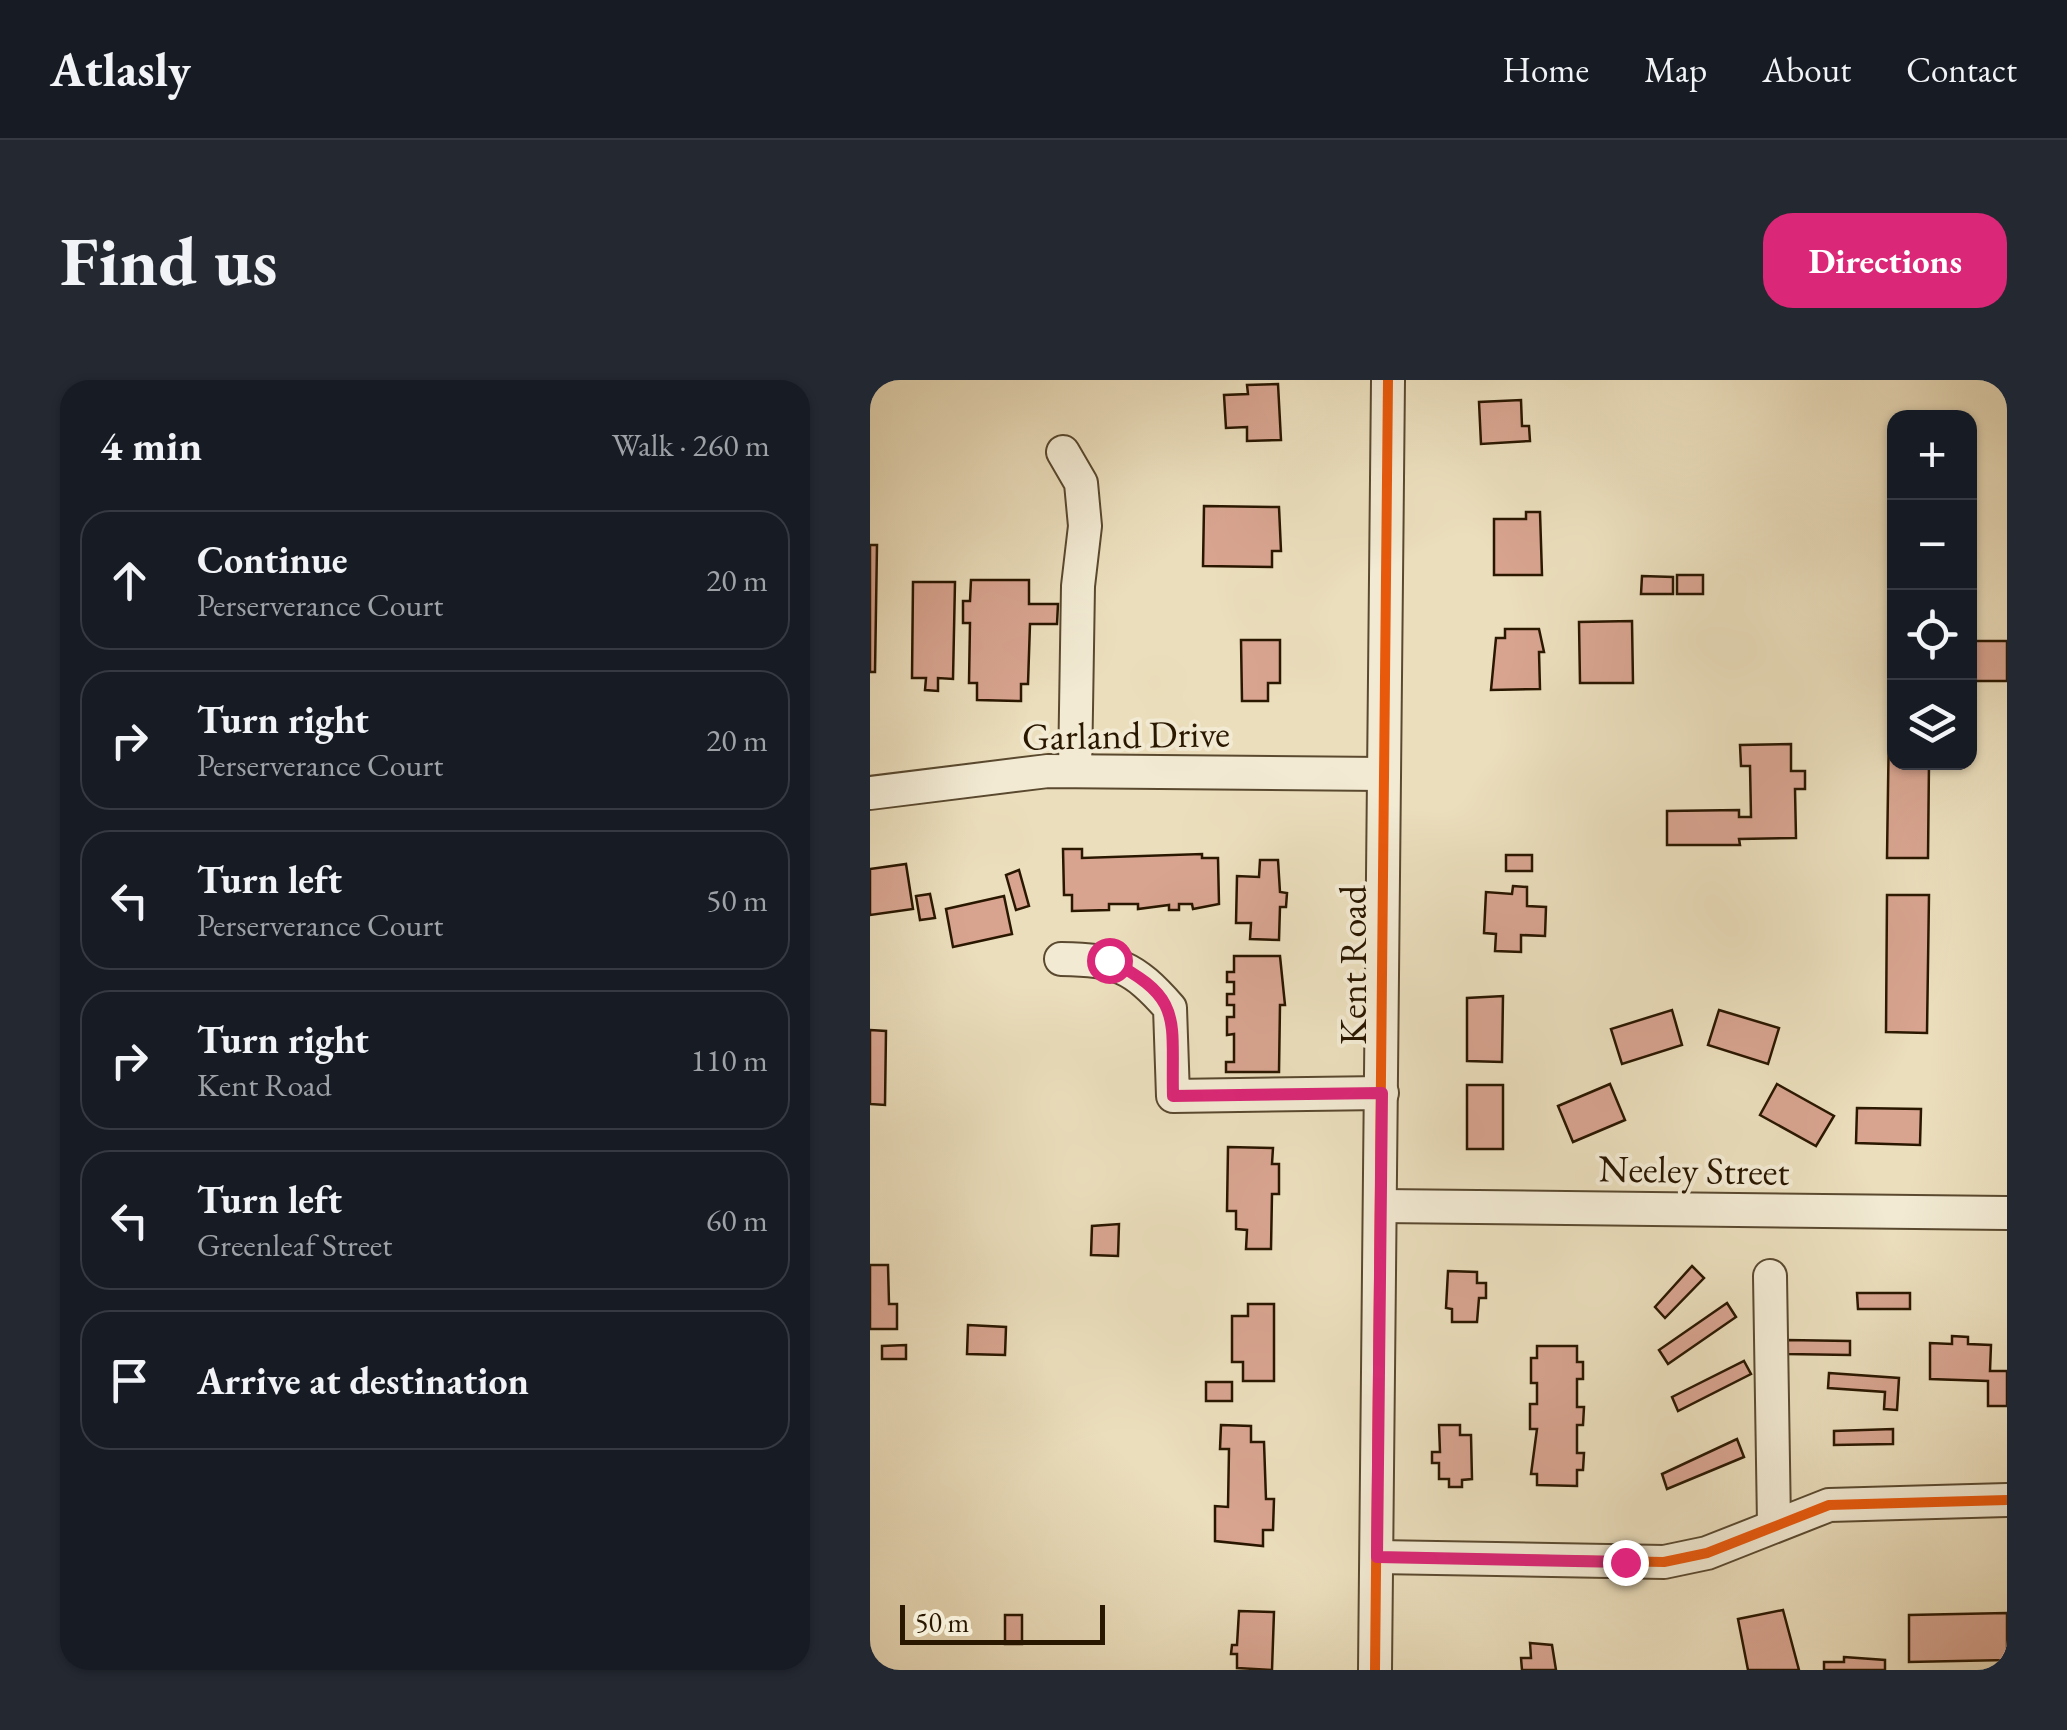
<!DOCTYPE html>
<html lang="en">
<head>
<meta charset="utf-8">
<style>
  :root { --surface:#171b24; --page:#242831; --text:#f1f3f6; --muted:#9ea1a6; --line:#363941; --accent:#db2777 }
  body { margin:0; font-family:"EB Garamond",serif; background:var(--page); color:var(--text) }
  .controls { position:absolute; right:30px; top:30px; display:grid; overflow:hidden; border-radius:20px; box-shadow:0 2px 8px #0004 }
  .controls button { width:90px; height:90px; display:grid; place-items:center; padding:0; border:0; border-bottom:2px solid var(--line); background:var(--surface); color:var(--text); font:50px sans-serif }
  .scale { position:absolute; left:30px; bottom:25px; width:205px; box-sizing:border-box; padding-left:10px; border:5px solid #2a1700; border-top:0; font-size:28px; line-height:35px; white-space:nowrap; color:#2a1700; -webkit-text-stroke:8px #f2ead3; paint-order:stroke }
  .stop { position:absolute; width:30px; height:30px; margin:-22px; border:8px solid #db2777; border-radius:50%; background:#fff }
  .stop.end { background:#db2777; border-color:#fff; box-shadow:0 2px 10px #0008 }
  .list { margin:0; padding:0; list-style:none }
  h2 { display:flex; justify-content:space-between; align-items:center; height:130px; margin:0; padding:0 40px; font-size:42px }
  h2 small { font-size:32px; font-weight:400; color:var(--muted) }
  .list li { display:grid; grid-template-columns:65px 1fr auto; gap:30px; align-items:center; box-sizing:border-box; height:140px; margin:0 20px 20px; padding:0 20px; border:2px solid var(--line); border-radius:30px }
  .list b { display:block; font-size:38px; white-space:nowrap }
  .list p { margin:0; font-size:32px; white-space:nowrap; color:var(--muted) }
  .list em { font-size:32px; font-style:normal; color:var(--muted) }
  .icon { flex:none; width:55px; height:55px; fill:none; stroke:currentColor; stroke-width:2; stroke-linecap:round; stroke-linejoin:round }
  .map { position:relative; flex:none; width:1137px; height:1290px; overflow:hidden; border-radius:30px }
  header { display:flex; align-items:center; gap:60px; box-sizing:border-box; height:140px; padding:0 50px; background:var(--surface); border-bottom:2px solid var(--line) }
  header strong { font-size:48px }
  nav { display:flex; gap:55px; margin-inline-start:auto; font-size:35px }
  .intro { display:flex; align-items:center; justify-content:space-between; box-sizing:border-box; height:240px; padding:0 60px }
  h1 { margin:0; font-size:70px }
  .button { padding:25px 45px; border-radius:30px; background:var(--accent); color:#fff; font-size:35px; font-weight:700 }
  main { display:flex; gap:60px; padding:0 60px }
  aside { flex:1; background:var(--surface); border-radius:30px; box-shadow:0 2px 8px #0004 }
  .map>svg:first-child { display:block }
</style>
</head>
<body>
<header>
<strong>Atlasly</strong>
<nav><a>Home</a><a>Map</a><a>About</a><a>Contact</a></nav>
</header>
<div class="intro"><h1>Find us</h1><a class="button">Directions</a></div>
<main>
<aside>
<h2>4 min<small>Walk · 260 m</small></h2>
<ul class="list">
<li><svg class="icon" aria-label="ahead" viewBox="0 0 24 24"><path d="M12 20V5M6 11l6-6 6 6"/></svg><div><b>Continue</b><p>Perserverance Court</p></div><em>20 m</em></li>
<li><svg class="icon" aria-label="right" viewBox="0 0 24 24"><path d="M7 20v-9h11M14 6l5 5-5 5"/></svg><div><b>Turn right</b><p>Perserverance Court</p></div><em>20 m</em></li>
<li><svg class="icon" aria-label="left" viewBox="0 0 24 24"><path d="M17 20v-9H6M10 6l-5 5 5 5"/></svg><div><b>Turn left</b><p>Perserverance Court</p></div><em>50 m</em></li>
<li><svg class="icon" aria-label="right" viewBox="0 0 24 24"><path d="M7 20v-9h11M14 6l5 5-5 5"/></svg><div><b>Turn right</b><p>Kent Road</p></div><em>110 m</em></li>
<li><svg class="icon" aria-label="left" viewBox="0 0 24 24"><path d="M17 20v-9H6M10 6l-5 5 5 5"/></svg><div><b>Turn left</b><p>Greenleaf Street</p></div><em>60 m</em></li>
<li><svg class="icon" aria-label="arrive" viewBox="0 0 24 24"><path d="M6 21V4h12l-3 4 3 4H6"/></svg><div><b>Arrive at destination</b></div></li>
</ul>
</aside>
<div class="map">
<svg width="1137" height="1290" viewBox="0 0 1137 1290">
  <rect width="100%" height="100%" fill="#ebdebc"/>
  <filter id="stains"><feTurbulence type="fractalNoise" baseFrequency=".002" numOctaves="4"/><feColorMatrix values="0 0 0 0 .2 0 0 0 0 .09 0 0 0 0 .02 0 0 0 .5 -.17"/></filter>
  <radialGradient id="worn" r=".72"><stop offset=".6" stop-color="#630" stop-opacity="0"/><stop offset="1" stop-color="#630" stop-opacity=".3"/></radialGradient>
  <!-- building -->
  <g fill="#d8a490" stroke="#2a1700" stroke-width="2.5">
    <path d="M408,4L411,60L377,61V47L356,48L354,15L378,14L377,5Z"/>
    <path d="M651,20L652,46H659L660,61L611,64L609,22Z"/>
    <path d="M334,126L409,127L411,171H402V187L333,186Z"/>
    <path d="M656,132H670L672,195H624V139H656Z"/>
    <path d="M0,165H7L5,292H0Z"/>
    <rect x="807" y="195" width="26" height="19"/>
    <path d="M772,196L803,197V214H771Z"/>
    <path d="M101,200H159V224H188L187,244H160L158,304H151V321L107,320V303H99L100,243H93V221H100Z"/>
    <path d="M43,202H85L83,299L68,298V311L55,310L56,298H42Z"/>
    <path d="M762,241L763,303H710L709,242Z"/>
    <path d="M635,249H669L674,272H669L670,309L621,310L626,258H635Z"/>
    <path d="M371,260H410V303H398V321H372Z"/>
    <rect x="1100" y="261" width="37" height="40"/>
    <path d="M1019,341H1024V382H1059L1058,478H1017Z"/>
    <path d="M921,364V391H935V409H925L926,458L869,459L870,465H797V431L869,430V437H881L880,386H871L870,365Z"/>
    <path d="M193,469H212V478L332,474V478H348L349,524L323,529L322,524H309V530H299V525L268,529V524H239V530L202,531V515H194Z"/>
    <rect x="636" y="475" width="26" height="16"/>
    <path d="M390,480H408L410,512L417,513L416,527H410L409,560L380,559L381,543H366L367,496L389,497Z"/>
    <path d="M36,484L43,529L0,535V489Z"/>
    <path d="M149,490L159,526L146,530L136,495Z"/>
    <path d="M643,506L657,507V526L676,527L675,556L651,555V572L625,571L626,554L614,553L616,512L642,514Z"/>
    <path d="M60,514L65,538L50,540L46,516Z"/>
    <path d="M1017,515H1059L1057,653L1016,652Z"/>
    <path d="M134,516L142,554L83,567L76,529Z"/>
    <path d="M364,576H410L415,625H410L409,692H356V682H364V654L357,655V637H364V625H357V614H364V602H357V592H364Z"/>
    <path d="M633,616L632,682L597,681V618Z"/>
    <path d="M802,630L812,665L752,684L741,649Z"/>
    <path d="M849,630L909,648L898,684L838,665Z"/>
    <path d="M0,650L16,651L15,725L0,724Z"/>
    <path d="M740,704L755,740L703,762L688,726Z"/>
    <path d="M907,704L964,736L946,766L890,735Z"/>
    <rect x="597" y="705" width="36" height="64"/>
    <path d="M987,728L1051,729L1050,765L986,763Z"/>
    <path d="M358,767L403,768L402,784H409V814H402L401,869H376L377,850L366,849V831H357Z"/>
    <path d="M249,844L248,876L221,875L222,846Z"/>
    <path d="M0,885H18L19,924H27V949H0Z"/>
    <path d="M822,886L834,898L795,938L785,927Z"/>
    <path d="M578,891L607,892V903H616V918H609L607,942H582V929L576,928Z"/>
    <path d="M987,913H1040V929H988Z"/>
    <path d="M857,923L866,937L798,984L789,970Z"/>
    <path d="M378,924H404V1001H373V982H362V936H378Z"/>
    <path d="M98,945L136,947L135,975L97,974Z"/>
    <path d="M1082,956L1098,957V964L1121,965L1120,991H1137V1026H1118V1001L1060,999V963L1082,964Z"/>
    <path d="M916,960L980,961V975L916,974Z"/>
    <path d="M36,965V979H12V966Z"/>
    <path d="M667,966H707V982H713V999H707V1027H714L713,1045H707V1073H714L713,1090H707V1106L667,1105V1094H661L667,1049H660V1024H667V1003H661V978H667Z"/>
    <path d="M874,981L881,994L808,1031L802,1017Z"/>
    <path d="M959,993L1029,998L1027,1030L1014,1029L1015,1012L958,1008Z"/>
    <rect x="336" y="1002" width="26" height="19"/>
    <path d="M351,1045L381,1046V1062H394L396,1119H404L403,1150H393V1166L345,1161V1126L358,1127L359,1069H350Z"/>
    <path d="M569,1045H590V1055H601L602,1099L592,1100V1107H579V1099H569V1083H562V1072H570Z"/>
    <path d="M1023,1049V1064L964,1065V1051Z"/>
    <path d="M867,1059L874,1077L797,1109L792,1094Z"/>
    <path d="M913,1230L929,1290H878L868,1239Z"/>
    <path d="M369,1231L404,1232L402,1290L367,1288V1274H361L362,1265H367Z"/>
    <path d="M1137,1233V1280L1039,1282V1235Z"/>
    <rect x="135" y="1235" width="17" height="29"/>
    <path d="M660,1263L682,1265L686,1290H652L651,1278H661Z"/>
    <path d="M974,1277L1015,1280V1290H954V1282H974Z"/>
  </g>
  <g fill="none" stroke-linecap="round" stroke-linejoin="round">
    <!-- minor casing -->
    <g stroke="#5a492f" stroke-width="36">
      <g id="minor">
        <path d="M193,72L211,103L215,146L208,206L205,391"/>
        <path d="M0,413L178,391L514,394"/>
        <path d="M191,579C247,580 263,586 300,628L303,716L512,713"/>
        <path d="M511,826L1137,833"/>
        <path d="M900,896L904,1144"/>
        <path d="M507,1177L794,1182L837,1173L959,1125L1137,1120"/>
        <path d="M505,1290L518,0"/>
      </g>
    </g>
    <!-- minor -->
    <use href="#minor" stroke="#f2ead3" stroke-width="32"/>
    <!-- cycleway casing -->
    <g stroke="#f2ead3" stroke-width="16">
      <g id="cycleway">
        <path d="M507,1177L794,1182L837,1173L959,1125L1137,1120"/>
        <path d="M505,1290L518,0"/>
      </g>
    </g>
    <!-- cycleway -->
    <use href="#cycleway" stroke="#e8590c" stroke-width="10"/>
  </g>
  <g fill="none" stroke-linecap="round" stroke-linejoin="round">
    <!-- route -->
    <path stroke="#db2777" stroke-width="12" d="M239,580C315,619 301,638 303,716L512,713L507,1177L755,1182"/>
  </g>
  <g text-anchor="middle" stroke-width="8" stroke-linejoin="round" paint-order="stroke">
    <!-- street labels -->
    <g font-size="38" fill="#2a1700" stroke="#f2ead3">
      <text transform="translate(256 355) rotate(-1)" y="13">Garland Drive</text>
      <text transform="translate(483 585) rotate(-90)" y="13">Kent Road</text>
      <text transform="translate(824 790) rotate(1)" y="13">Neeley Street</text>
    </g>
  </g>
  <rect width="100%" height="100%" filter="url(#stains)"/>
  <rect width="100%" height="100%" fill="url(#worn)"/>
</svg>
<div class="controls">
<button>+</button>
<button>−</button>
<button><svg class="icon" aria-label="locate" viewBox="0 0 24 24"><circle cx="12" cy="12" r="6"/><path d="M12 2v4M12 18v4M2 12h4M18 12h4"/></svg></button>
<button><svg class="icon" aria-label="layers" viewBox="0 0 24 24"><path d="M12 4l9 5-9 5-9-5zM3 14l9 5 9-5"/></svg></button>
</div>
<div class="scale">50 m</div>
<div class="stop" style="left:239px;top:580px"></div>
<div class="stop end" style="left:755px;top:1182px"></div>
</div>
</main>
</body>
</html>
